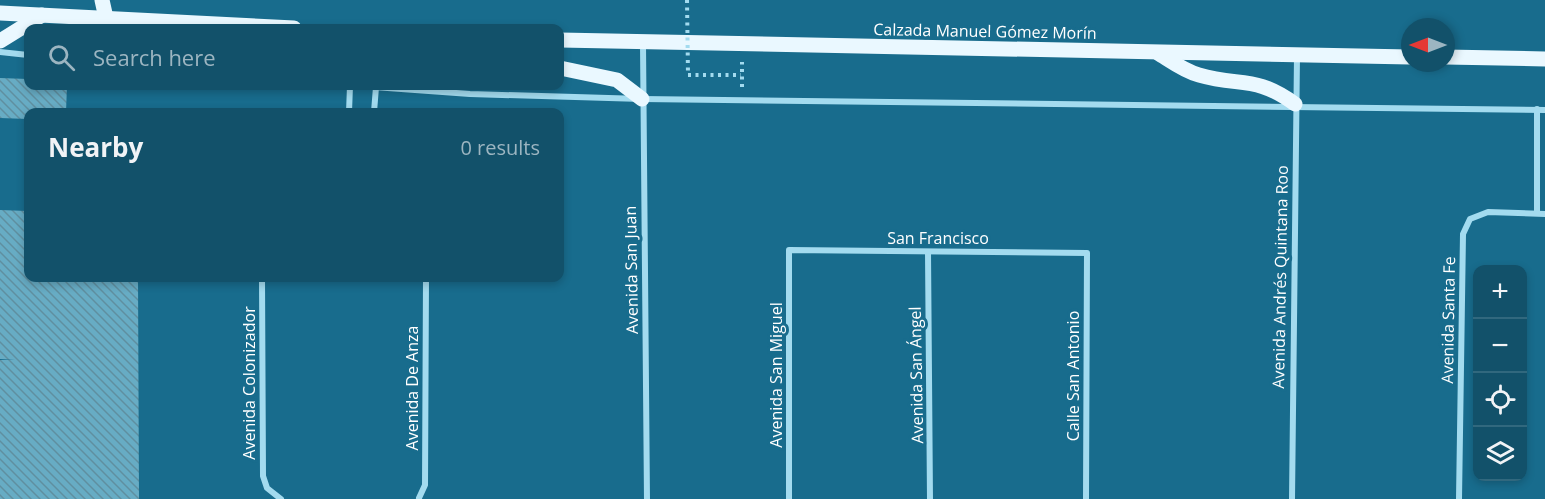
<!DOCTYPE html>
<html lang="en">
<head>
<meta charset="utf-8">
<style>
  :root { --surface:#12516a; --page:#1f5b72; --text:#f1f3f6; --muted:#9cb5c1; --line:#31687e }
  body { margin:0; font-family:"Open Sans",sans-serif; background:var(--page); color:var(--text) }
  .controls { position:absolute; right:18px; bottom:18px; display:grid; overflow:hidden; border-radius:12px; box-shadow:0 3px 9px #0003 }
  .controls button { width:54px; height:54px; display:grid; place-items:center; padding:0; border:0; border-bottom:2px solid var(--line); background:var(--surface); color:var(--text); font:30px sans-serif }
  .compass { position:absolute; left:1401px; top:18px; width:54px; height:54px; border-radius:50%; background:var(--surface); box-shadow:0 3px 9px #0003; rotate:270deg }
  .list { margin:0; padding:0; list-style:none }
  h2 { display:flex; justify-content:space-between; align-items:center; height:78px; margin:0; padding:0 24px; font-size:26px }
  h2 small { font-size:20px; font-weight:400; color:var(--muted) }
  .icon { flex:none; width:33px; height:33px; fill:none; stroke:currentColor; stroke-width:2; stroke-linecap:round; stroke-linejoin:round }
  .map { position:relative; flex:none; width:1545px; height:499px; overflow:hidden }
  .search { position:absolute; background:var(--surface); box-shadow:0 3px 9px #0003; left:24px; top:24px; width:540px; height:66px; display:flex; align-items:center; gap:15px; box-sizing:border-box; padding:0 21px; border-radius:12px; color:var(--muted); font-size:22px }
  .panel { position:absolute; background:var(--surface); box-shadow:0 3px 9px #0003; left:24px; top:108px; width:540px; height:174px; border-radius:12px }
  .map>svg:first-child { display:block }
</style>
</head>
<body>
<div class="map">
<svg width="1545" height="499" viewBox="0 0 1545 499">
  <defs>
    <pattern id="building-back-hatch" width="6" height="6" patternUnits="userSpaceOnUse" patternTransform="scale(1.5)"><rect width="6" height="6" fill="#67acc4"/><path d="M-1 5l2 2M0 0l6 6M5-1l2 2" fill="none" stroke="#5f8fa0"/></pattern>
  </defs>
  <rect width="100%" height="100%" fill="#186c8d"/>
  <!-- building -->
  <g fill="url(#building-back-hatch)">
    <path d="M0,78L28,79V86H67L66,112H28V119L0,118Z"/>
    <path d="M107,108L170,111V112H107Z"/>
    <path d="M0,210L28,211V278H138L139,499H0V360L15,359H0Z"/>
  </g>
  <g fill="none" stroke-linecap="round" stroke-linejoin="round">
    <!-- path -->
    <g stroke="#a3dbef" stroke-width="4" stroke-dasharray="3 4.5" stroke-linecap="butt">
      <path d="M688,75H741"/>
      <path d="M742,87V62"/>
    </g>
    <!-- street -->
    <g stroke="#a3dbef" stroke-width="6">
      <path d="M643,44L647,499"/>
      <path d="M0,52L28,55"/>
      <path d="M360,86L470,94L642,99L1545,110"/>
      <path d="M349,112L350,86"/>
      <path d="M374,112L376,87"/>
      <path d="M1537,213V109"/>
      <path d="M928,252L930,499"/>
      <path d="M262,278L263,476L267,488L281,499"/>
      <path d="M419,498L425,485L426,278"/>
      <path d="M789,499V250L1087,253L1086,499"/>
      <path d="M1292,499L1297,56"/>
      <path d="M1459,499L1463,234L1470,219L1488,212L1545,214"/>
    </g>
    <!-- primary -->
    <g stroke="#eaf8ff" stroke-width="15">
      <path d="M102,0L106,18"/>
      <path d="M0,13L294,28"/>
      <path d="M560,40L1410,57"/>
      <path d="M0,41L42,15"/>
      <path d="M1158,53C1171,61 1184,71 1199,75C1241,87 1255,75 1295,104"/>
      <path d="M1446,57L1545,59"/>
      <path d="M560,68L617,80L642,99"/>
    </g>
    <!-- path-bridge -->
    <path stroke="#a3dbef" stroke-width="4" stroke-dasharray="3 4.5" stroke-linecap="butt" d="M687,0L688,75"/>
  </g>
  <g text-anchor="middle" stroke-width="6" stroke-linejoin="round" paint-order="stroke">
    <!-- street labels -->
    <g font-size="16" fill="#fff" stroke="#186c8d">
      <text transform="translate(985 31) rotate(1)" y="6">Calzada Manuel Gómez Morín</text>
      <text x="938" y="244">San Francisco</text>
      <text transform="translate(631 270) rotate(-91)" y="6">Avenida San Juan</text>
      <text transform="translate(1280 277) rotate(-89)" y="6">Avenida Andrés Quintana Roo</text>
      <text transform="translate(1448 320) rotate(-89)" y="6">Avenida Santa Fe</text>
      <text transform="translate(776 375) rotate(-90)" y="6">Avenida San Miguel</text>
      <text transform="translate(916 375) rotate(-91)" y="6">Avenida San Ángel</text>
      <text transform="translate(1073 376) rotate(-90)" y="6">Calle San Antonio</text>
      <text transform="translate(249 383) rotate(-90)" y="6">Avenida Colonizador</text>
      <text transform="translate(412 388) rotate(-90)" y="6">Avenida De Anza</text>
    </g>
  </g>
</svg>
<div class="controls">
<button>+</button>
<button>−</button>
<button><svg class="icon" aria-label="locate" viewBox="0 0 24 24"><circle cx="12" cy="12" r="6"/><path d="M12 2v4M12 18v4M2 12h4M18 12h4"/></svg></button>
<button><svg class="icon" aria-label="layers" viewBox="0 0 24 24"><path d="M12 4l9 5-9 5-9-5zM3 14l9 5 9-5"/></svg></button>
</div>
<svg class="compass" viewBox="-18 -18 36 36"><path d="M0-13l5 13h-10z" fill="#e53935"/><path d="M0 13l5-13h-10z" fill="#9cb5c1"/></svg>
<div class="search"><svg class="icon" aria-label="search" viewBox="0 0 24 24"><circle cx="10" cy="10" r="6"/><path d="M15 15l6 6"/></svg>Search here</div>
<section class="panel">
<h2>Nearby<small>0 results</small></h2>
<ul class="list">
</ul>
</section>
</div>
</body>
</html>
